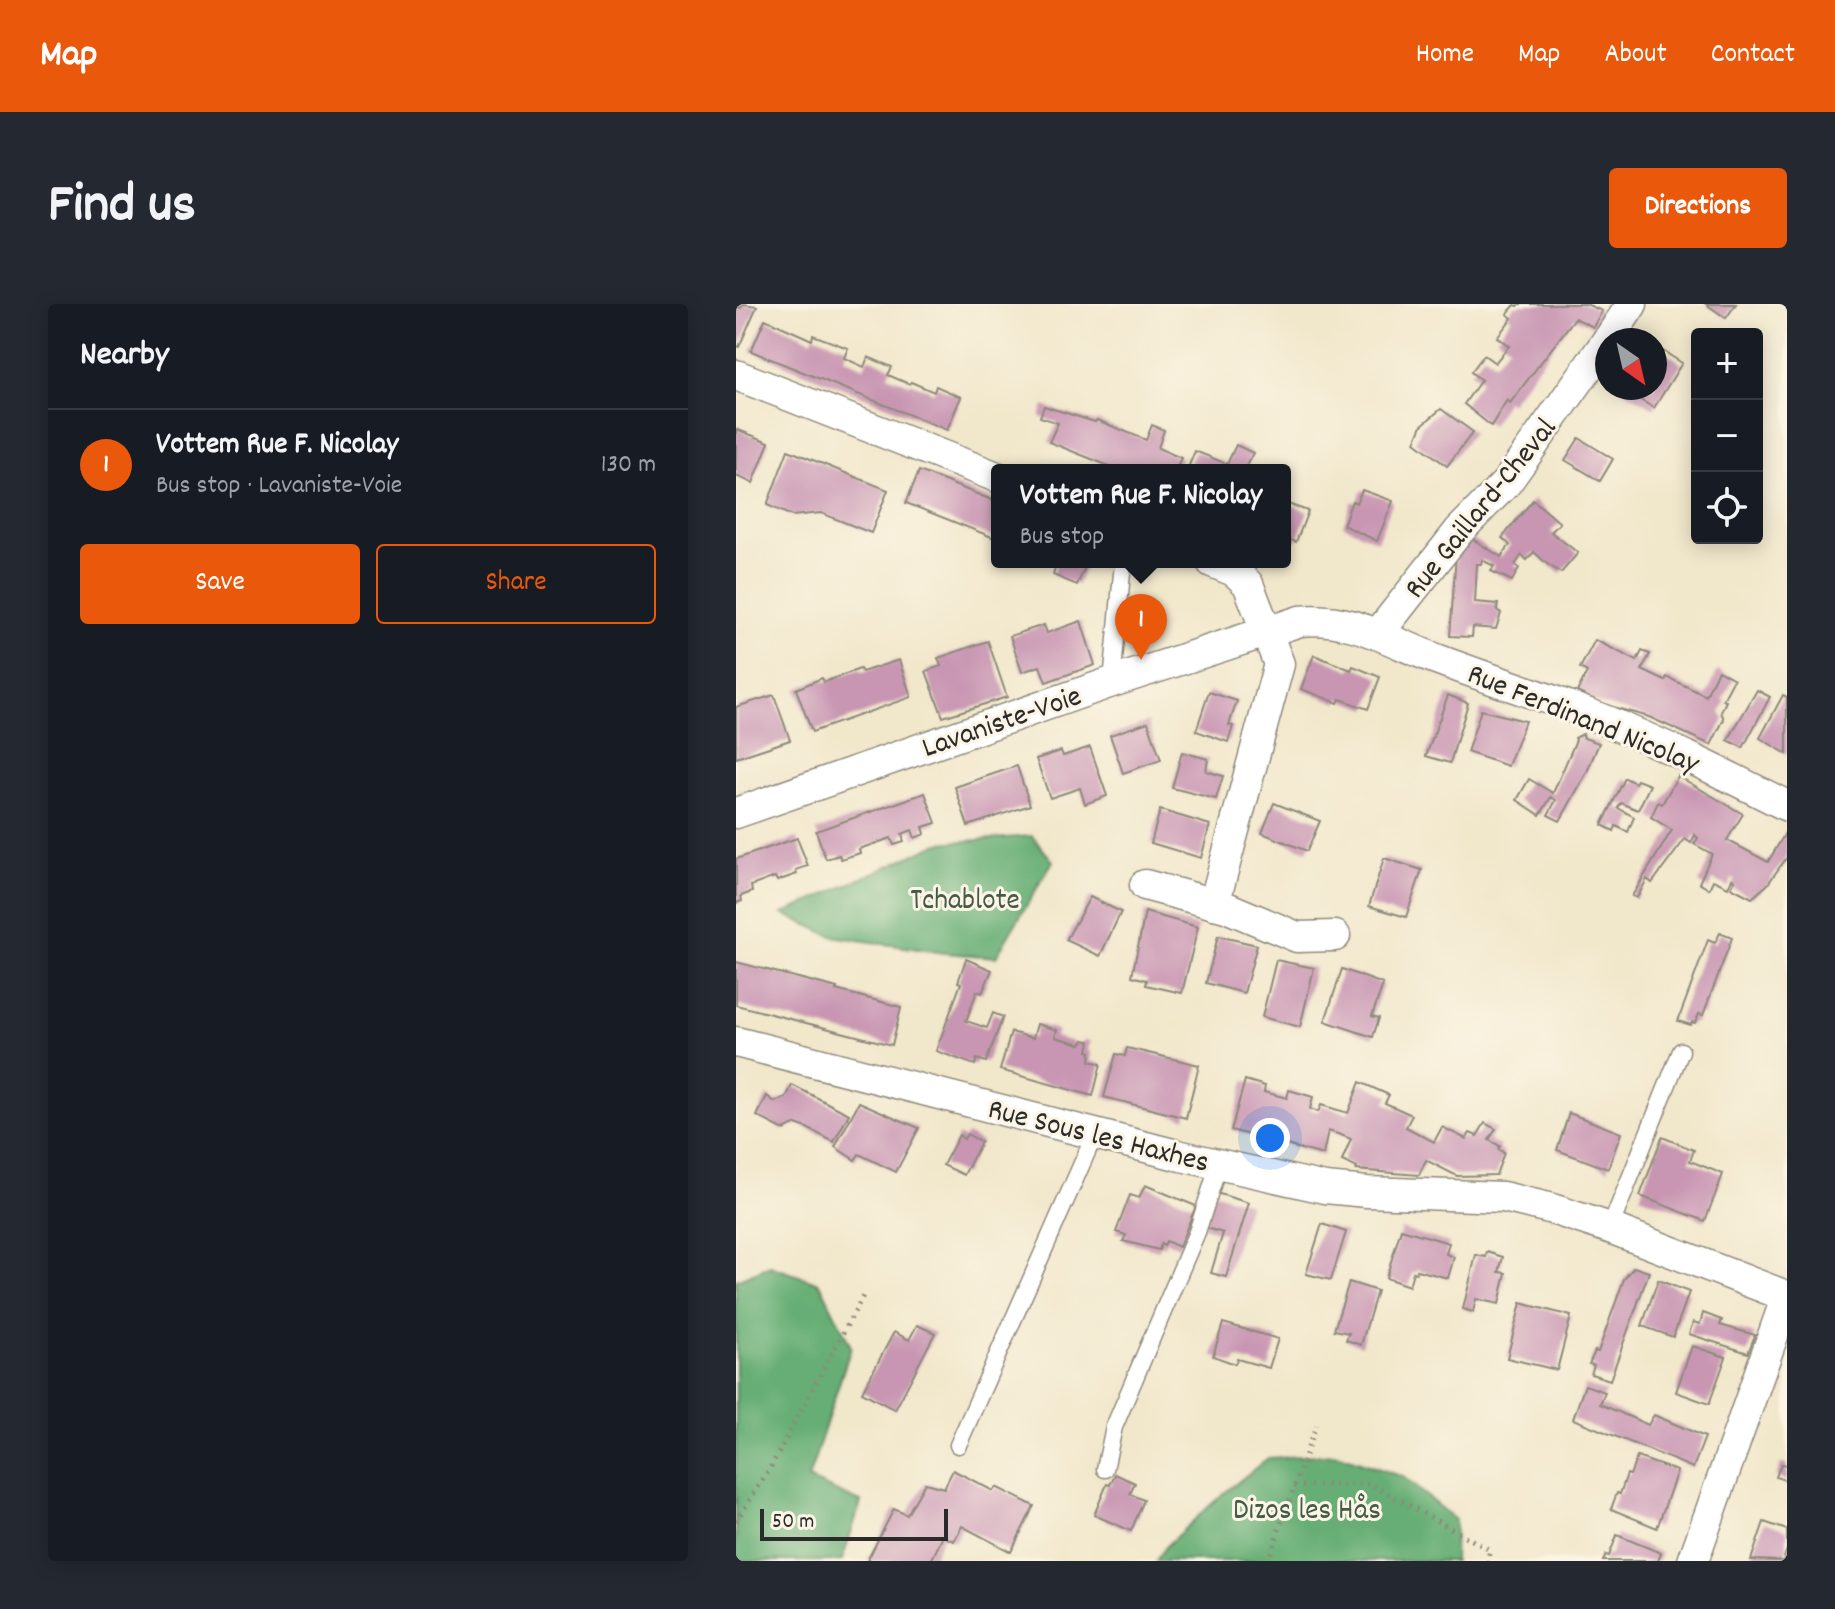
<!DOCTYPE html>
<html lang="en">
<head>
<meta charset="utf-8">
<style>
  :root { --surface:#171b24; --page:#242831; --text:#f1f3f6; --muted:#9ea1a6; --line:#363941; --accent:#ea580c }
  body { margin:0; font-family:Dekko,sans-serif; background:var(--page); color:var(--text) }
  .controls { position:absolute; right:24px; top:24px; display:grid; overflow:hidden; border-radius:8px; box-shadow:0 4px 20px #0003 }
  .controls button { width:72px; height:72px; display:grid; place-items:center; padding:0; border:0; border-bottom:2px solid var(--line); background:var(--surface); color:var(--text); font:40px sans-serif }
  .compass { position:absolute; left:859px; top:24px; width:72px; height:72px; border-radius:50%; background:var(--surface); box-shadow:0 4px 20px #0003; rotate:146deg }
  .scale { position:absolute; left:24px; bottom:20px; width:188px; box-sizing:border-box; padding-left:8px; border:4px solid #2b2b2b; border-top:0; font-size:22px; line-height:28px; white-space:nowrap; color:#2b2b2b; -webkit-text-stroke:6px #fcf5e5; paint-order:stroke }
  .you { position:absolute; left:534px; top:834px; width:28px; height:28px; margin:-20px; border:6px solid #fff; border-radius:50%; background:#1a73e8; box-shadow:0 0 0 12px #1a73e833 }
  .badge { display:grid; place-items:center; width:52px; height:52px; border-radius:50%; background:var(--accent); color:#fff; font-size:26px; font-weight:700 }
  .pin { position:absolute; translate:-50% -66px; filter:drop-shadow(0 2px 4px #0008) }
  .pin::after { content:''; position:absolute; top:42px; width:28px; height:24px; background:inherit; clip-path:polygon(0 0,100% 0,50% 100%) }
  .popup { position:absolute; left:255px; top:160px; width:300px; height:104px; box-sizing:border-box; display:grid; place-content:center; border-radius:8px; background:var(--surface); filter:drop-shadow(0 2px 6px #0005); font-size:26px; white-space:nowrap; color:var(--muted) }
  .popup b { font-size:30px; color:var(--text) }
  .popup::after { content:''; position:absolute; left:50%; top:100%; margin-left:-16px; border:16px solid transparent; border-top-color:var(--surface) }
  .list { margin:0; padding:0; list-style:none }
  h2 { display:flex; justify-content:space-between; align-items:center; height:104px; margin:0; padding:0 32px; font-size:34px }
  h2 small { font-size:26px; font-weight:400; color:var(--muted) }
  .list li { display:grid; grid-template-columns:52px 1fr auto; gap:24px; align-items:center; box-sizing:border-box; height:112px; padding:0 32px; border-top:2px solid var(--line) }
  .list b { display:block; font-size:30px; white-space:nowrap }
  .list p { margin:0; font-size:26px; white-space:nowrap; color:var(--muted) }
  .list em { font-size:26px; font-style:normal; color:var(--muted) }
  .actions { display:flex; gap:16px; padding:24px 32px }
  .actions a { flex:1; padding:18px 0; border:2px solid var(--accent); border-radius:8px; text-align:center; font-size:28px; color:var(--accent) }
  .actions .main { background:var(--accent); color:#fff }
  .icon { flex:none; width:44px; height:44px; fill:none; stroke:currentColor; stroke-width:2; stroke-linecap:round; stroke-linejoin:round }
  .map { position:relative; flex:none; width:1051px; height:1257px; overflow:hidden; border-radius:8px }
  header { display:flex; align-items:center; gap:48px; box-sizing:border-box; height:112px; padding:0 40px; background:var(--accent); color:#fff }
  header strong { font-size:38px }
  nav { display:flex; gap:44px; margin-inline-start:auto; font-size:28px }
  .intro { display:flex; align-items:center; justify-content:space-between; box-sizing:border-box; height:192px; padding:0 48px }
  h1 { margin:0; font-size:56px }
  .button { padding:20px 36px; border-radius:8px; background:var(--accent); color:#fff; font-size:28px; font-weight:700 }
  main { display:flex; gap:48px; padding:0 48px }
  aside { flex:1; background:var(--surface); border-radius:8px; box-shadow:0 4px 20px #0003 }
  .map>svg:first-child { display:block }
</style>
</head>
<body>
<header>
<strong>Map</strong>
<nav><a>Home</a><a>Map</a><a>About</a><a>Contact</a></nav>
</header>
<div class="intro"><h1>Find us</h1><a class="button">Directions</a></div>
<main>
<aside>
<h2>Nearby<small></small></h2>
<ul class="list">
<li><span class="badge">1</span><div><b>Vottem Rue F. Nicolay</b><p>Bus stop · Lavaniste-Voie</p></div><em>130 m</em></li>
</ul>
<div class="actions"><a class="main">Save</a><a>Share</a></div>
</aside>
<div class="map">
<svg width="1051" height="1257" viewBox="0 0 1051 1257">
  <rect width="100%" height="100%" fill="#fcf5e5"/>
  <filter id="ink" filterUnits="userSpaceOnUse"><feTurbulence type="fractalNoise" baseFrequency=".0125" numOctaves="2"/><feDisplacementMap in="SourceGraphic" scale="16" xChannelSelector="R" yChannelSelector="G"/><feConvolveMatrix kernelMatrix="1 2 1 2 8 2 1 2 1" color-interpolation-filters="sRGB"/></filter>
  <filter id="wash" filterUnits="userSpaceOnUse"><feTurbulence type="fractalNoise" baseFrequency=".006" numOctaves="4" result="noise"/><feDisplacementMap in="SourceGraphic" scale="32" xChannelSelector="R" yChannelSelector="G"/><feGaussianBlur stdDeviation="1.8" result="paint"/><feColorMatrix in="noise" values="0 0 0 0 0 0 0 0 0 0 0 0 0 0 0 0 0 1.4 0 .05"/><feComposite in="paint" operator="in"/></filter>
  <g filter="url(#wash)">
    <rect width="100%" height="100%" fill="#f1e7cb"/>
    <!-- forest -->
    <g fill="#66ae74" stroke="#486c50" stroke-width="2">
      <path d="M296,532L317,557L260,653L208,649L96,632L47,610L203,539Z"/>
      <path d="M34,962L84,979L115,1043L72,1175L125,1198L106,1257H0V976Z"/>
      <path d="M601,1150L667,1173L719,1216L718,1257H420L429,1243L482,1194L532,1154Z"/>
    </g>
    <g id="blocks">
      <!-- building -->
      <g fill="#c895b2">
        <path d="M7,0L21,2L3,43L0,42V2L5,4Z"/>
        <path d="M784,0H850L866,7L857,23L839,14L774,99L771,96L755,122L728,100L745,76L735,68L748,51L759,59L773,42L761,33L776,14L771,10L779,1L782,2Z"/>
        <path d="M970,0H1000L990,14Z"/>
        <path d="M29,15L76,36L77,31L112,44L108,54L128,63L132,53L156,63L152,71L173,80L175,78L198,88L200,82L225,93L211,126L15,47Z"/>
        <path d="M919,42L946,59L918,104L884,84H919Z"/>
        <path d="M308,102L359,118L361,116L410,136L416,121L428,126L422,144L445,154L440,166H383L313,138L322,119L304,113Z"/>
        <path d="M705,105L737,128L711,162L679,138L686,121Z"/>
        <path d="M0,125L33,138L17,179L0,172Z"/>
        <path d="M843,134L877,155L864,177L829,156Z"/>
        <path d="M500,141L517,149L509,164L514,166H451L459,147L491,160Z"/>
        <path d="M52,146L152,186L135,229L85,209L56,212L31,201Z"/>
        <path d="M183,167L261,198V235L170,199Z"/>
        <path d="M626,186L657,197L641,237L607,221L616,197L620,199Z"/>
        <path d="M797,196L824,219L815,228L842,249L825,269L811,260L798,248L791,256L786,251L779,261L783,264L776,277L755,267L758,262L746,256L745,260H741L739,298L762,300L761,306L765,309L760,325L737,323L736,333L714,332L720,251L735,234L765,253L774,241L766,234Z"/>
        <path d="M549,199L572,207L560,238L549,234Z"/>
        <path d="M321,258H356L350,261L341,281L317,271Z"/>
        <path d="M345,317L359,361L310,378L304,362L286,368L274,332L308,321L311,329Z"/>
        <path d="M859,336L901,357L906,347L914,350L906,366L929,377L931,373L970,392L982,366L998,375L987,396L990,397L985,408L988,415L975,441L913,413L862,399L841,388L851,368L844,364Z"/>
        <path d="M252,337L271,393L207,413L190,367L205,362L202,354Z"/>
        <path d="M578,351L615,366L617,362L644,373L632,405L604,395L602,399L565,385Z"/>
        <path d="M163,356L175,393L76,428L60,385L86,374L88,378L124,365L126,368Z"/>
        <path d="M1021,386L1034,393L1007,444L992,436Z"/>
        <path d="M473,388L501,397L493,421L497,422L492,438L460,427Z"/>
        <path d="M38,391L54,436L0,454V403Z"/>
        <path d="M712,391L732,399L714,459L690,452Z"/>
        <path d="M1047,391L1051,393V450L1024,434Z"/>
        <path d="M745,406L789,417L772,462L731,448Z"/>
        <path d="M412,418L425,456L387,469L374,431Z"/>
        <path d="M847,430L848,434L863,439L851,468L824,517L812,511L820,496L815,493L804,511L781,496L793,475L817,489L840,436L839,434Z"/>
        <path d="M354,443L371,492L349,500L344,484L314,494L300,455L325,447L327,452Z"/>
        <path d="M446,448L472,455L470,467L487,472L480,495L436,484Z"/>
        <path d="M281,462L294,501L232,522L219,483Z"/>
        <path d="M942,472L1007,510L991,536L1032,558L1051,526V553L1031,581L1016,594L995,583L999,576L996,575L992,583L977,576L973,585L963,579L976,550L958,540L962,534L959,531L955,539L949,535L916,579L911,575L901,594L896,592L936,526L915,513L922,498L926,500Z"/>
        <path d="M889,474L899,479L901,476L914,481L902,506L885,499L882,504L898,513L892,528L880,522L878,527L866,521Z"/>
        <path d="M189,489L200,519L187,523L189,530L179,534L176,526L166,530L168,538L158,541L155,534L123,545L124,549L105,555L103,551L90,555L80,527Z"/>
        <path d="M538,499L584,517L571,547L526,529Z"/>
        <path d="M424,506L474,521L465,554L415,539Z"/>
        <path d="M61,534L72,562L60,566L61,570L41,577L39,573L15,582L16,588L5,592L6,597L0,599V555Z"/>
        <path d="M648,554L686,566L670,613L633,602Z"/>
        <path d="M354,593L385,608L364,652L330,636Z"/>
        <path d="M409,608L462,623L446,689L410,681L411,676L396,672Z"/>
        <path d="M984,629L996,634L967,711L963,710L959,719L956,718L955,721L942,717L972,636L979,639Z"/>
        <path d="M482,632L521,641L508,689L470,679Z"/>
        <path d="M230,655L256,666L246,689L241,687L230,717L251,724L257,709L267,713L250,758L241,755L239,761L200,747L225,679L222,678Z"/>
        <path d="M540,656L578,664L564,723L526,713Z"/>
        <path d="M0,658L101,684L100,686L165,703L156,741L0,701Z"/>
        <path d="M606,665L647,680L636,712L643,714L637,733L589,717Z"/>
        <path d="M301,720L321,726L319,733L345,740L348,736L354,737L352,747L355,748L354,757L365,760L357,792L264,766L275,728L297,734Z"/>
        <path d="M391,744L463,761L450,814L368,793L380,750L389,752Z"/>
        <path d="M509,776L529,782L528,788L551,794L553,786L577,793L574,805L582,808L585,801L612,809L624,778L653,791L649,799L676,811L670,823L698,838L706,823L730,835L734,829L741,832L749,819L760,825L753,836L764,842L762,845L768,849L760,871L721,872L690,856L683,871L620,866L621,864L606,857L615,835L605,831L592,827L587,851L495,826Z"/>
        <path d="M56,781L113,810L98,838L71,824L60,820L48,826L21,812L31,792L39,798L50,794Z"/>
        <path d="M123,798L183,824L160,868L123,850L119,856L99,843Z"/>
        <path d="M833,809L885,829L872,865L821,846Z"/>
        <path d="M231,830L245,838L228,871L207,861L223,831L228,835Z"/>
        <path d="M926,833L958,846L954,857L987,870L969,917L904,892Z"/>
        <path d="M409,881L460,902L443,943L430,937L428,942L425,940L423,946L387,937L390,931L380,928L394,891L403,894Z"/>
        <path d="M477,888L513,899L490,973L475,969L487,929L467,923Z"/>
        <path d="M586,920L610,928L595,976L570,970Z"/>
        <path d="M665,925L713,939L710,950L718,953L712,974L681,966L680,969L677,968L673,982L650,974Z"/>
        <path d="M751,948L767,953L763,968L770,969L763,1000L740,995L737,1008L727,1005L740,951L750,953Z"/>
        <path d="M898,963L913,968L874,1076L855,1070L858,1061L853,1060L859,1047L862,1048L888,975Z"/>
        <path d="M922,976L953,988L937,1033L906,1022Z"/>
        <path d="M613,978L641,987L625,1041L610,1036L613,1029L598,1026Z"/>
        <path d="M785,999L835,1012L821,1066L771,1054Z"/>
        <path d="M967,1009L986,1016L984,1021L1019,1031L1012,1049L953,1030L957,1018L964,1020Z"/>
        <path d="M487,1019L542,1035L533,1064L501,1055L499,1060L477,1052Z"/>
        <path d="M181,1021L199,1029L159,1106L126,1088L158,1028L173,1036Z"/>
        <path d="M956,1042L990,1053L973,1100L940,1088Z"/>
        <path d="M849,1081L869,1088L864,1100L912,1121L918,1111L969,1133L957,1164L837,1115Z"/>
        <path d="M901,1153L941,1167L921,1224L875,1205L881,1189L884,1190L891,1170L894,1171Z"/>
        <path d="M1045,1160L1051,1161V1177L1040,1173Z"/>
        <path d="M217,1166L257,1187L260,1183L298,1202L275,1248L226,1222L218,1237L207,1232L195,1257H131L158,1205L171,1211L189,1179L208,1184Z"/>
        <path d="M379,1170L399,1179L394,1190L408,1196L395,1227L358,1211L371,1180L374,1181Z"/>
        <path d="M1028,1218L1051,1226V1245L1047,1257L1015,1256Z"/>
        <path d="M881,1231L925,1249L922,1257H867L870,1251L873,1252Z"/>
      </g>
    </g>
  </g>
  <g filter="url(#ink)">
    <use href="#blocks" fill-opacity="0" stroke="#8e897b" stroke-width="2"/>
    <g fill="none" stroke-linecap="round" stroke-linejoin="round">
      <!-- lane casing -->
      <g stroke="#8e897b" stroke-width="19">
        <g id="lane">
          <path d="M376,378L387,258"/>
          <path d="M874,924L945,747"/>
          <path d="M222,1141L359,830"/>
          <path d="M369,1165L378,1123L461,928L483,860"/>
        </g>
      </g>
      <!-- street casing -->
      <g stroke="#8e897b" stroke-width="33">
        <g id="street">
          <path d="M872,36L896,0"/>
          <path d="M0,71L261,173"/>
          <path d="M476,258L498,267L512,280L543,360L478,600"/>
          <path d="M642,330L723,227L771,178L871,37"/>
          <path d="M0,509L376,378L564,317C616,311 656,339 703,356C754,375 807,392 858,412C924,438 988,470 1051,502"/>
          <path d="M409,581L490,603L561,633L599,632"/>
          <path d="M0,738L441,851L589,884L631,888L767,893L813,904L874,924L1050,992"/>
          <path d="M957,1257L1051,992"/>
        </g>
      </g>
      <!-- path -->
      <g stroke="#8e897b" stroke-width="5" stroke-dasharray="2 6" stroke-linecap="butt">
        <path d="M558,1182L634,1180L754,1246L751,1257"/>
        <path d="M0,1217L32,1168L128,990"/>
        <path d="M532,1257L580,1121"/>
      </g>
      <!-- lane -->
      <use href="#lane" stroke="#fff" stroke-width="16"/>
      <!-- street -->
      <use href="#street" stroke="#fff" stroke-width="30"/>
    </g>
  </g>
  <g text-anchor="middle" stroke-width="6" stroke-linejoin="round" paint-order="stroke">
    <!-- street labels -->
    <g font-size="30" fill="#2b2b2b" stroke="#fcf5e5">
      <text transform="translate(743 203) rotate(-51)" y="10">Rue Gaillard-Cheval</text>
      <text transform="translate(848 413) rotate(22)" y="10">Rue Ferdinand Nicolay</text>
      <text transform="translate(265 416) rotate(-19)" y="10">Lavaniste-Voie</text>
      <text transform="translate(363 830) rotate(14)" y="10">Rue Sous les Haxhes</text>
    </g>
    <!-- park labels -->
    <g font-size="30" fill="#445b47" stroke="#fcf5e5">
      <text x="229" y="604">Tchablote</text>
      <text x="571" y="1214">Dizos les Hås</text>
    </g>
  </g>
</svg>
<div class="controls">
<button>+</button>
<button>−</button>
<button><svg class="icon" aria-label="locate" viewBox="0 0 24 24"><circle cx="12" cy="12" r="6"/><path d="M12 2v4M12 18v4M2 12h4M18 12h4"/></svg></button>
</div>
<svg class="compass" viewBox="-18 -18 36 36"><path d="M0-13l5 13h-10z" fill="#e53935"/><path d="M0 13l5-13h-10z" fill="#9ea1a6"/></svg>
<div class="scale">50 m</div>
<div class="you"></div>
<div class="pin badge" style="left:405px;top:356px">1</div>
<div class="popup"><b>Vottem Rue F. Nicolay</b>Bus stop</div>
</div>
</main>
</body>
</html>
